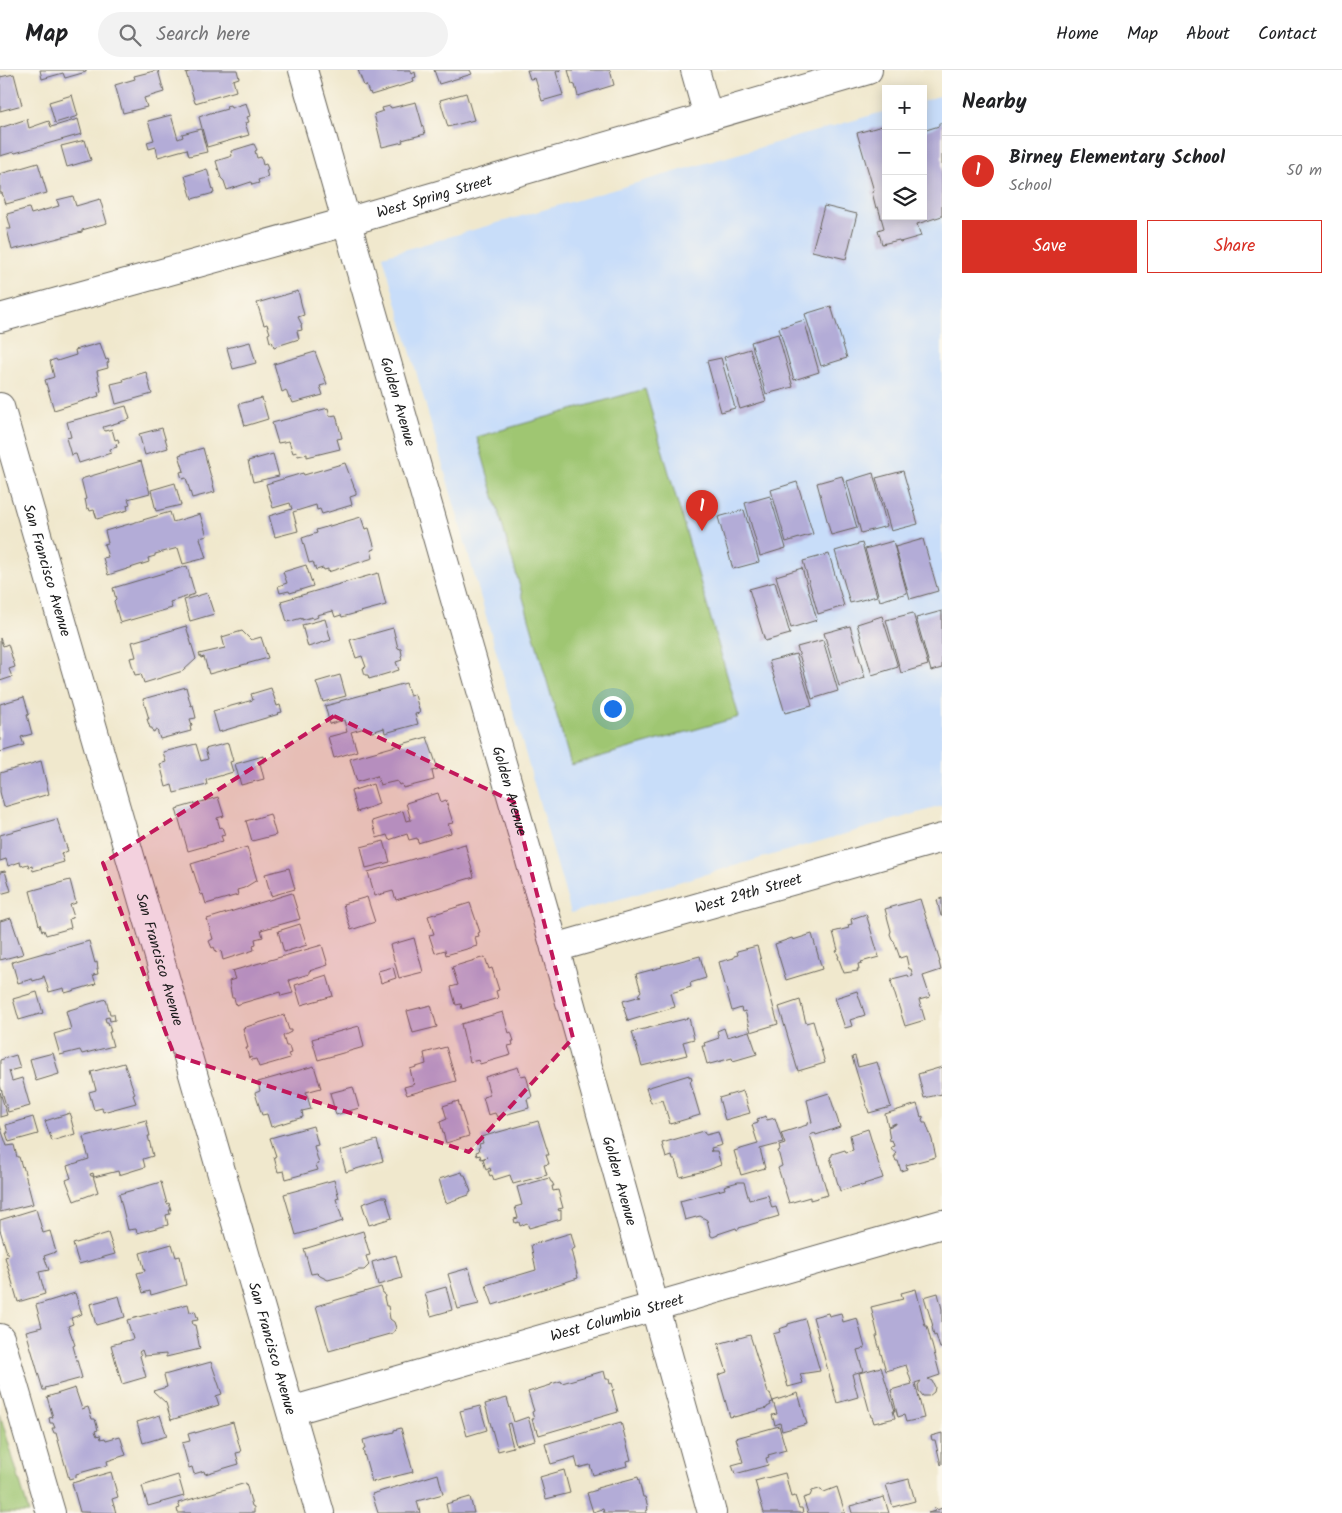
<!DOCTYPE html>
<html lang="en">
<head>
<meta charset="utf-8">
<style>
  :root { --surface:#fff; --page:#f2f2f2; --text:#202124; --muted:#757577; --line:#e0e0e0; --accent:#d93025 }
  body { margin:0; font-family:Kalam,sans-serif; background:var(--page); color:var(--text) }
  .controls { position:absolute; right:15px; top:15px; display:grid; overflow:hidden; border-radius:0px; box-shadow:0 2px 12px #0003 }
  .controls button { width:45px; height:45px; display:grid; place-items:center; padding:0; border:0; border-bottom:1px solid var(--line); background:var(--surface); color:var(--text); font:25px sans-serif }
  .you { position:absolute; left:612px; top:638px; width:18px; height:18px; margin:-12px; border:4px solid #fff; border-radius:50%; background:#1a73e8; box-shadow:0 0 0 8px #1a73e833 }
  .badge { display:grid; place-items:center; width:32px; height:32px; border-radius:50%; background:var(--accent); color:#fff; font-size:16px; font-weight:700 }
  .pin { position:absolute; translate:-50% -41px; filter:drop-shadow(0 1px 2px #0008) }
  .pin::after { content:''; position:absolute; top:26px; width:18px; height:15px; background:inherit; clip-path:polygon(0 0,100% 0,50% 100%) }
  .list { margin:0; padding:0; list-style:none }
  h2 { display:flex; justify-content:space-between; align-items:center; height:65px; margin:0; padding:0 20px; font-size:21px }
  h2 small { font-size:16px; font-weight:400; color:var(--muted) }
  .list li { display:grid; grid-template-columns:32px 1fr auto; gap:15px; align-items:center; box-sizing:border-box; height:70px; padding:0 20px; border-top:1px solid var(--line) }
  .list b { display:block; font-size:19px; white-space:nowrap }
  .list p { margin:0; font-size:16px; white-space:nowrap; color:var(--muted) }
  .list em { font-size:16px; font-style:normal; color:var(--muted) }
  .actions { display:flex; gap:10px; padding:15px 20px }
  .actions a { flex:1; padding:11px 0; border:1px solid var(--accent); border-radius:0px; text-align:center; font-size:18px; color:var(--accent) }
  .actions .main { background:var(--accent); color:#fff }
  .icon { flex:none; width:28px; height:28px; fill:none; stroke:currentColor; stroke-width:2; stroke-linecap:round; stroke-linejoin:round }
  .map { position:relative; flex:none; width:942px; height:1443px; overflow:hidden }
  header { display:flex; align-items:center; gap:30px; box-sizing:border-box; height:70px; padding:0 25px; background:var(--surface); border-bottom:1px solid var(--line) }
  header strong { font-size:24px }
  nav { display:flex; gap:28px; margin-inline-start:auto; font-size:18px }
  .search { width:350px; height:45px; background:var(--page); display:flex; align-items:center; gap:12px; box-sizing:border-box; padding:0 18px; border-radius:28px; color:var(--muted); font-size:19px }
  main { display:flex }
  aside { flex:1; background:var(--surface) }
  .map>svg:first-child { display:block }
</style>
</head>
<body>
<header>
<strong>Map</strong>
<div class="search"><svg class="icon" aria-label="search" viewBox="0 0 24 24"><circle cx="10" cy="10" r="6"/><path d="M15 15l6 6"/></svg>Search here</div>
<nav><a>Home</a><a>Map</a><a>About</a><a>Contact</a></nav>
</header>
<main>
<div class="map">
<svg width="942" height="1443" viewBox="0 0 942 1443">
  <rect width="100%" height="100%" fill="#fbf7ec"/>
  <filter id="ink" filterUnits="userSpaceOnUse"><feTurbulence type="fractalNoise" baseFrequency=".02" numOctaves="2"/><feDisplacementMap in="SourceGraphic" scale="10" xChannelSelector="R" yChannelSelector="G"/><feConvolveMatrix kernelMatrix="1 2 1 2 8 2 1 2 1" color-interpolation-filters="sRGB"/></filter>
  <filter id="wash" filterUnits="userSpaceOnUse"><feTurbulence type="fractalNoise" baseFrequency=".0096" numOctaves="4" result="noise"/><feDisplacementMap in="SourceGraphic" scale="20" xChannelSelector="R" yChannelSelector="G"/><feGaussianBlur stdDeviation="1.12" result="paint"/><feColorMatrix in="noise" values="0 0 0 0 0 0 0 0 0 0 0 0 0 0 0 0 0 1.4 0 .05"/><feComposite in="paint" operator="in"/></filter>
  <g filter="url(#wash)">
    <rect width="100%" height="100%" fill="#f0e8cd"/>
    <!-- built -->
    <path fill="#c8ddf9" d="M942,25V736L571,843L383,186L886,41V146H923V31Z"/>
    <!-- green -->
    <g fill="#9fc672" stroke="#5e7147">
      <path d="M645,319L739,647L571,695L477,367Z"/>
      <path d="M0,1344L29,1443H0Z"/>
    </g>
    <g id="blocks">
      <!-- building -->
      <g fill="#b3acd7">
        <path d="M40,0H86V2L65,8L63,3L42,9Z"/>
        <path d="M158,0L164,22L144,28L147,37L123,43L115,15L135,9L134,6Z"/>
        <path d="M195,0H237L239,8L233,10L236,21L195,33L186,3Z"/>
        <path d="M358,0H410L412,4L415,2L416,7L413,8L414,12L371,25L370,22L369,23L366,15L364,16Z"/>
        <path d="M434,0H470L472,4L439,14Z"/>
        <path d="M527,0H561L556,2L563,25L542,31L535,8L530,9Z"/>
        <path d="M568,0H610L614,15L578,26L575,15L572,14Z"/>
        <path d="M14,4L22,35L0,41V7Z"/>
        <path d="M466,23L474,50L448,57L440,30Z"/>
        <path d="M72,25L78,46L55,53L49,32Z"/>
        <path d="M416,32L425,64L402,70L403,72L382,77L374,44L383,41L382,38L390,36L391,38Z"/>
        <path d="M246,33L250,46L247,47L249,52L245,53L249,65L207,77L199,47L213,42V43L227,39L226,36L230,35L231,38Z"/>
        <path d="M171,45L178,69L183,67L182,64L201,59L207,82L189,86L187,79L158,87L156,77L149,79L147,72L154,70L148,51Z"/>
        <path d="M27,49L29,58L49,51L51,57L78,49L82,64L15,83L14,82L0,86V58Z"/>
        <path d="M939,53H942V146L917,154L921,166L900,172L899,170L882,174L878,160L884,158L878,137L876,138L872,122L874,121L857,63L886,55V146H923V61L939,56Z"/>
        <path d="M85,70L91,90L67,97L61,76Z"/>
        <path d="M254,74L257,80L255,81L257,88L261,87L263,95L266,94L268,99L266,100L268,107L258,110L259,113L252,115L251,112L227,120L224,111L221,108L216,91L232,86L231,81Z"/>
        <path d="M38,93L47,123L6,134L2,123H0V104Z"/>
        <path d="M207,99L214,123L192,129L185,106Z"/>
        <path d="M73,126L76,136L100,129L107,153L82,160V162L12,180L7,159H11L7,144L29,138L31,144L59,136L57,130Z"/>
        <path d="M824,136L857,144L846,189L812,181Z"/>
        <path d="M298,221L304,245L298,247L302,255H301L302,260L297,261L299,269L274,277L272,271L270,272L268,264L270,263L267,254L264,255L257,233Z"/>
        <path d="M831,236L847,288L821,296L805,244Z"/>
        <path d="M804,250L819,302L794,310L779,258Z"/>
        <path d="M778,264L793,317L766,324L751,272Z"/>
        <path d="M250,272L256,293L233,299L227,278Z"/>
        <path d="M100,273L106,290L108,289L109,292L107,293L108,298L97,301L101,321L98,322L99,326L54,340L45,310L54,307L50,291L56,289L57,291L76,285L75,280Z"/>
        <path d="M750,279L766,331L740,339L724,287Z"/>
        <path d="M315,282L327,314L320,316L323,325L293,333L291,328H289L286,320L282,322L274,294Z"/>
        <path d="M721,288L735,338L721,342L707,291Z"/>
        <path d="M146,302L152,324L116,334L111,314L124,311L123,309Z"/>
        <path d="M262,328L268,349L245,356L239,334Z"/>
        <path d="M126,336L130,349L103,357L105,361L112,359L115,370L118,369L119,373L116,374L117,377L110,379L111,383L79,393L76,384L71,385L66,368L71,367L67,352Z"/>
        <path d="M328,338L330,346L336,345L342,368L337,369L340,379L307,387V384L298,386L297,382L293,383L289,371L278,373L272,353Z"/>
        <path d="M162,358L168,378L145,385L139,364Z"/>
        <path d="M203,378L215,422L192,428L186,408L182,409L180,402L184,401L179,385Z"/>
        <path d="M273,384L279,406L253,412L248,391Z"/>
        <path d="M141,391L150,423L128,429L130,434L127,435L128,440L97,449L94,440L90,441L89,438L87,439L85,429H86L81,409Z"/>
        <path d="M345,393L356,422V425L350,427L352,435L322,444L320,439L317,440L316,435L293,442L298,461L275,467L269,446L292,439L290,433L273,438L266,414L303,403L304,405Z"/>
        <path d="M903,401L918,454L891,461L876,408Z"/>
        <path d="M873,403L887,456L861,463L847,411Z"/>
        <path d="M842,406L857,458L831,465L817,413Z"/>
        <path d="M797,412L813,464L786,472L771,420Z"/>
        <path d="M175,413L181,435L156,441L151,420Z"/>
        <path d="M770,426L786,478L760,486L745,433Z"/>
        <path d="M744,440L759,492L733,499L718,447Z"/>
        <path d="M170,442L173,452L200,444L207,466L200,468L206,488L183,494L178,478L155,484V486L148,488L149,492L108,505L103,488L108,487L104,474L108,473L105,461Z"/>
        <path d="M361,447L365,459L369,458L375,479L371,480L373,488L328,502V499L324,500L323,498L316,500L313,492L309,493L302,468L317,463L316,460Z"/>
        <path d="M923,469L938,521L910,529L895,477Z"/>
        <path d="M893,471L907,523L880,531L865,479Z"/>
        <path d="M862,473L877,526L850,533L835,481Z"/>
        <path d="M829,484L844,536L818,544L803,491Z"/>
        <path d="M306,495L313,516L290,523L289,521L280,523L278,516L287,513L283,502Z"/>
        <path d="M187,496L195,524L170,532L172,538L120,553L114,531L116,529L113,518Z"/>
        <path d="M802,498L817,550L791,558L776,506Z"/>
        <path d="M378,503L386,535L342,547L341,545L335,547L333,541L317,545L318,547L313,549L312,547L302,550V548L287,552L281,531Z"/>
        <path d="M775,512L790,564L765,571L749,519Z"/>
        <path d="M207,523L214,544L190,551L184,530Z"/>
        <path d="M942,541V598L931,601L916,548Z"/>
        <path d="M913,543L928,595L901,603L886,550Z"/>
        <path d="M882,546L898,597L872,605L857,554Z"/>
        <path d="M325,549L331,570L308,577L302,555Z"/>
        <path d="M186,556L196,589L183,601L144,613L141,604L135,605L130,588L136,587L132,572Z"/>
        <path d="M850,556L865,608L839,616L824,563Z"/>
        <path d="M393,558L398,578L401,579L402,585L401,586L402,590L396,592L399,600L369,609L368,605H365L363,598L366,597L362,586L356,588L350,570Z"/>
        <path d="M242,561L251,570L261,567L268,588L209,604L204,587L201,588L199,584L225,578L222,567Z"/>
        <path d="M0,568L3,576L8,574L15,597L9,599L12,607L0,611Z"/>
        <path d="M823,570L838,621L812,629L797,577Z"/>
        <path d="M796,584L812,636L785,643L769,591Z"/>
        <path d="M340,605L346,626L323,632L316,612Z"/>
        <path d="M406,613L410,626L415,625L420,643L415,644L418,654L385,663L384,658L372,662L365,658L351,662L357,681L334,688L328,667L347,662L344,650L330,654L325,636L340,632V631Z"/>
        <path d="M186,617L191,636L193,635L196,648L190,649L192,655L190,656L191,661L160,669L157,660L153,662L152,658H150L147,649H149L143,629Z"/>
        <path d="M271,618L277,636L280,635L282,642L278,643L279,644L219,662L213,641L253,630L251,624Z"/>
        <path d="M24,627L29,644L27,645L32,664L21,667L24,675L0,682V634Z"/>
        <path d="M427,667L438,699L432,701L434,710L403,718L402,714L399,715L397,711L380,715L377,706L357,712L350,689Z"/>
        <path d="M228,673L233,691L230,692L233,702L206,710L207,715L174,723L172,715L166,717L160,694L166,692L163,682L196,674L201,691L208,689L205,679Z"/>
        <path d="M263,686L264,692L260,693L264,709L241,715L235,694Z"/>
        <path d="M41,691L49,724L4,737L0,722V703Z"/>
        <path d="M373,714L379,734L357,742L351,721Z"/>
        <path d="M438,723L441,732L446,730L453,753L448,754L451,763L418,773L417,768L409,770L407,764L389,770L387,765L377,768L372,751L403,741L406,751L411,750L406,733Z"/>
        <path d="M218,727L224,746L217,748L220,758L222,757L225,765L221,766L223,771L188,781L176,739Z"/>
        <path d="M270,744L276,765L252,771L246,751Z"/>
        <path d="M57,749L68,781L61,783L64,792L33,801L32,796L29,797L28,794L21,796L20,792L8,796L6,789L0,791V765Z"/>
        <path d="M384,771L390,792L366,798L361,777Z"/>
        <path d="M465,774L474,807L396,830L393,821L375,826L368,802Z"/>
        <path d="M247,777L257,810L244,818L237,820L238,825L206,834L203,824L201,825L191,794Z"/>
        <path d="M289,798L295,819L271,826L265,804Z"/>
        <path d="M5,801L11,821L0,824V802Z"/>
        <path d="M70,810L76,833L70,835L74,847L69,849L71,858L46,865L44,860L42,861L40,854L39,855L30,821Z"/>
        <path d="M292,823L300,849L261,860L263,867L255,869L256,874L253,875L254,880L223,890L221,881L216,882L214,877L212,878L209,871L213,869L207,849Z"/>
        <path d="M367,827L375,852L351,860L343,834Z"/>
        <path d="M942,828V846H941L937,830Z"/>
        <path d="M920,829L940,892H939L941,900L923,906L930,927L919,930L925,950L905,956L891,912L892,911V909L908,905L909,907L913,906L911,899H909L906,886L900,888L894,871L892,869L890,864L891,861L885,839Z"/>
        <path d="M470,833L480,862L478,863L479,866L475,867L477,876L446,885L445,880L435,883L429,865L434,864L428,846Z"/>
        <path d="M866,844L879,887L861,892L862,893L858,894L859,899H857L858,901L844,903L838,887H839L836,881L838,880L833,862L849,858L848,855L852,854L851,849Z"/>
        <path d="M11,848L23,884L0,890V851Z"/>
        <path d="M300,854L307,875L284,882L278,861Z"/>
        <path d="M812,864L822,899L786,910L775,874L792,868L793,870Z"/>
        <path d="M414,868L423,902L399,908L390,875Z"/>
        <path d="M89,871L95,893L97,892L98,899H97L98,904L93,905L96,914L65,923L64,918L49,922L44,906H43V908L33,911L32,909L18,913L12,892L47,882V883Z"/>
        <path d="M322,875L328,895L309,901V904L289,910L293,923L281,926L280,922L236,935L234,928H232L229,911L235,909L232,901Z"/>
        <path d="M757,876L778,954L751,962L745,941L742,942L741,938L732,941L719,892L734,888V886L738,885L737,881Z"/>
        <path d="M700,886L706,908L690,913L691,917L671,923L675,937L628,951L624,939L625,938L623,931L641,926L638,925L641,921L636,904L662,897L661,896Z"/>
        <path d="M485,887L489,899L492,898L499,920L496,921L498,928L462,939L461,934L456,935L451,917L458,915L452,897Z"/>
        <path d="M393,897L396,908L381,913L378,901Z"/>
        <path d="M327,905L333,926L301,935L295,915Z"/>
        <path d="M857,921L865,945L850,950L852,956L845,958L835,928Z"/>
        <path d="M37,922L43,943L19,950L13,929Z"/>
        <path d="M106,929L110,944H114L115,950L110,951L109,947L105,948L106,952H108L111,962H109L113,976L82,984L80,980L60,985L54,964L71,959L66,941Z"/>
        <path d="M800,930L806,953L813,951L825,993L798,1001L779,937Z"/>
        <path d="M431,935L437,957L413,963L407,941Z"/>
        <path d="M503,942L509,963L511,962L514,971H512L513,975L508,976L511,985L480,994L479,990L470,992L461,954Z"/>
        <path d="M284,945L289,960H291V962L283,966L286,976H289L291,983L288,984L290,988L259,997L256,989L252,990L251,987L249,988L246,978H248L243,958Z"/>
        <path d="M689,948L694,969L683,972L687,985L642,996L632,962Z"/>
        <path d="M359,956L364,977L318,990L312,969Z"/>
        <path d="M724,958L727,967L749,961L757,984L733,991L732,988L710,994V993L707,994L702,976H705L704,973L719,968L717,961Z"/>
        <path d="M446,977L456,1011L407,1025L404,1017L415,1014L413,1012L410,999L426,994L424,983Z"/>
        <path d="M53,983L59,1004L36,1011L30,989Z"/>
        <path d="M16,985L20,998L9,1001L12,1011L22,1008L30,1036L8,1042L0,1015V990Z"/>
        <path d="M855,986L858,997L877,992L891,1037L869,1043L852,987Z"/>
        <path d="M124,993L135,1024L133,1025L136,1033L103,1042L102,1038L94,1040L89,1022L96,1020L91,1002Z"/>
        <path d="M314,996L321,1018L306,1022L311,1039L302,1041L303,1047L271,1057L267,1044L262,1045L255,1023L260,1021L258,1012Z"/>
        <path d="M518,997L521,1006L526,1005L532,1027L527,1029L529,1038L497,1047L495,1043L488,1045L483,1027L490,1025L485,1007Z"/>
        <path d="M942,997V1024L924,1028L918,1004Z"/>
        <path d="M689,1005V1007L691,1006L692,1010L690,1011L700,1045L670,1054L663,1030L651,1033L646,1018Z"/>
        <path d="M353,1017L359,1038L336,1045L330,1023Z"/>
        <path d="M743,1021L750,1043L725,1050L719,1028Z"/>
        <path d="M0,1022L7,1045L0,1047Z"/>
        <path d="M829,1023L840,1057L816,1065L815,1063L810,1065L828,1125L810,1130V1127L789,1133L778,1098L782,1096L778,1081L780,1080L779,1076L785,1074L781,1063L807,1055V1053L812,1052L807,1030Z"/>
        <path d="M458,1031L469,1066L446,1073L440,1052L447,1049L443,1036Z"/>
        <path d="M917,1034L921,1047L923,1046V1048L922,1049L923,1053H926L932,1070L936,1087L906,1095L907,1099L901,1101L898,1091H896L894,1086H896L895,1081H893L891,1077L894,1076L892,1070L890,1071L888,1057L896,1054V1053L888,1056L885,1044Z"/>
        <path d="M70,1043L72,1048L71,1049L75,1064L52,1071L45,1051Z"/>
        <path d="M766,1046L767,1050L775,1048L783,1073L760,1079L765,1098L741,1105L734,1081L758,1074L752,1055L758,1053L757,1049Z"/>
        <path d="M33,1047L38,1064L9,1072L6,1063H8L6,1055Z"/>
        <path d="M146,1050L150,1066H148L153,1086L143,1089L145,1097L119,1105L118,1101L94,1107L93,1103L90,1104L91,1106H93L98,1122L74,1131L66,1110L71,1108L67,1096L89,1089L83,1067Z"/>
        <path d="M538,1051L549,1085H546L549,1094L544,1095L547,1105L513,1114L510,1105L494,1110L492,1105L490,1106L488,1101H491L490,1098L486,1100L483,1089L487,1087L481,1089L480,1085L477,1086L476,1082L479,1081L478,1078L480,1077L479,1074L483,1073L481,1067Z"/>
        <path d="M0,1056L7,1076L14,1075L17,1087H19L22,1097L23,1096L33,1134L0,1142Z"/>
        <path d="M313,1056L318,1075L314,1076L319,1094L316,1095L318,1100L286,1109L284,1101L278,1102L274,1087L276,1086L270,1068Z"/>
        <path d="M868,1059L883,1108L864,1114L865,1115L861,1116L860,1115L840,1121L830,1087L832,1086V1084L845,1080L846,1082L853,1080L850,1065Z"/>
        <path d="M704,1061L706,1065L718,1062L722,1075L711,1078L712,1081H710H717L721,1095L708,1100L680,1107L675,1090H673L672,1086L666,1088L662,1073Z"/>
        <path d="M377,1070L383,1091L346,1102L340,1081Z"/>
        <path d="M462,1102L463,1105H465L471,1122L469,1123V1125L446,1133L439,1109Z"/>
        <path d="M549,1108L551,1112H552L554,1116H552L553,1121L558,1120L563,1138L558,1139L559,1141L561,1140V1149L529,1158L527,1153L520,1156L519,1152L515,1153L514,1149L518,1148L515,1137L522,1135L517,1117Z"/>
        <path d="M334,1110L339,1128L336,1129L343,1151L296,1165L284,1124Z"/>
        <path d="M161,1112L167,1134L169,1133L171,1140H169L170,1144L166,1145L168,1155L137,1163L136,1159L128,1160L119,1124Z"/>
        <path d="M738,1112H744L749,1130L768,1125L772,1138L776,1137L779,1146L739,1158V1159L737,1160L736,1158L718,1164V1165L713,1167L711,1166L707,1150L700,1146L685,1150L680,1131L725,1119L724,1116Z"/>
        <path d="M381,1127H386L392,1148L369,1155L362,1134Z"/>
        <path d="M36,1139L43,1163L50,1161L56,1182L44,1186L49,1200L39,1202L45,1224L18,1232L5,1187L8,1186L0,1160V1150Z"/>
        <path d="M363,1161L370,1185L366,1186L369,1195L364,1200H358L347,1205L328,1210L320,1206L317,1203L311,1204L304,1179Z"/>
        <path d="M108,1163L115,1184L79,1194L73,1174Z"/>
        <path d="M571,1163L575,1178L571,1180L578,1208L493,1235L486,1215L536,1200L531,1175Z"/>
        <path d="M172,1174L176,1187L180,1186L186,1215L151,1225L150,1221L143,1223L137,1203L145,1201L140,1183Z"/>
        <path d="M396,1185L402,1208L378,1215L372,1192Z"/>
        <path d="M469,1198L479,1234L458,1239L448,1204Z"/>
        <path d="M381,1217L383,1223H384L385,1227H384L386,1236H388L390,1249L394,1252L396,1258L393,1263L329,1281L316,1236Z"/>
        <path d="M446,1217L452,1240L431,1246L425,1223Z"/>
        <path d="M916,1219L925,1256H927L940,1305L928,1309L932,1311L935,1317L934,1322L929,1326H923L919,1321L918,1315L921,1311L915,1313L924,1348L906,1352L904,1345L898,1347L891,1320L912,1314L906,1295L886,1301L876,1266H878L871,1237L903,1229L901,1223Z"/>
        <path d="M75,1223L82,1244L71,1248L73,1254L68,1256L75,1275L73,1276L82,1308L45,1318L46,1320H43L26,1261L42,1257L36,1235Z"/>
        <path d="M938,1223L942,1239V1278H940L936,1265L934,1266L932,1257L933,1256L924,1227Z"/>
        <path d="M119,1226L125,1247L96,1255L90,1234Z"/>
        <path d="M188,1234L190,1242L195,1241L198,1250L192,1251L193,1255H195L200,1279L166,1287V1284L144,1286L142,1280L139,1282L141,1285L140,1286L146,1307L122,1314L111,1275L133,1269L127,1250Z"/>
        <path d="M828,1243L829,1246L841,1243L843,1252L857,1248L865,1278L857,1280L863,1301L852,1304L858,1327L837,1333L813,1247Z"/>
        <path d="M805,1249L820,1301L800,1304L803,1313L788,1317L773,1264L780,1262L779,1259L788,1256V1254Z"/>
        <path d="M750,1265L768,1323H770L773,1332L770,1333L771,1335L767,1337V1338L734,1347V1346L730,1347L718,1305L727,1302L718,1274Z"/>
        <path d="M211,1292L222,1324L216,1326L219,1335L171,1350L166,1333L153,1321L167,1317L164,1305Z"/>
        <path d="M881,1297L895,1341H893L895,1348L874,1353L872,1347H871L859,1303Z"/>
        <path d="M604,1301L606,1309H609L610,1314L612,1313L614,1320H612L618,1342L539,1365L537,1359H535L532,1349H534L532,1342L534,1341L528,1322L551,1315V1314L561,1311L562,1313Z"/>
        <path d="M75,1318L82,1339L88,1337L92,1349H95L98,1360L95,1361L97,1366L100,1365L101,1369L105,1368L106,1370L120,1366L126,1385L107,1391L108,1395L76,1404V1407L69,1409L56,1363H54L52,1358H55L53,1353H50L49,1348L53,1347L47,1327Z"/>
        <path d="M798,1323L807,1354L782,1361L780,1353L775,1355L772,1345L777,1344L773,1331Z"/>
        <path d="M507,1328L514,1352L528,1347L535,1370L516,1375L510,1353L507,1354L513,1377L498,1381L485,1334Z"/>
        <path d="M480,1336L487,1360L467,1366L460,1341Z"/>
        <path d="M160,1345L167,1366L143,1373L137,1352Z"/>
        <path d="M233,1352L241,1382L236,1383L239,1394L205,1404L204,1401L194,1404L192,1397L189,1398L182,1373L190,1371L188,1364L195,1362V1363Z"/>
        <path d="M621,1352L631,1390L626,1391L627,1396L593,1405L590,1395L578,1398L575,1387L551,1394L545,1374Z"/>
        <path d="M779,1356L786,1380L768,1385L769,1387L766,1388L768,1395L735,1404L732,1395L743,1392L736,1368Z"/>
        <path d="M401,1358L413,1402L372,1412L363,1380L365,1379L363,1370L394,1362V1360Z"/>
        <path d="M942,1363V1394L941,1395L935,1370H932L931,1366Z"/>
        <path d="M564,1400L570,1423L546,1429L540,1407Z"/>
        <path d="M111,1402L118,1427L112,1429L116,1443L80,1442L72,1413Z"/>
        <path d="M785,1403L791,1427L795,1426L799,1438H802L803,1443H764L755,1411Z"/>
        <path d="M438,1404L443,1424L417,1431L420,1443H378L372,1424Z"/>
        <path d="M178,1405L184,1426L148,1436L142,1416Z"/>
        <path d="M638,1407L643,1427H645L648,1437H647L648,1440L646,1441V1443H604L603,1439L593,1442L587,1423L597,1420V1418Z"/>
        <path d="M909,1409L915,1431L893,1437L886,1415Z"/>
        <path d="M246,1413L252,1436L254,1437V1443H178L177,1439L180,1438L178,1433Z"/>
        <path d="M837,1417L845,1443H808L803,1428L810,1426L812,1421L819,1419L824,1422Z"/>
        <path d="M470,1427L474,1443H448L446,1434Z"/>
        <path d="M884,1427L889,1443H852L850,1436Z"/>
        <path d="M936,1438L937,1440L942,1438V1443H928L935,1441L934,1439Z"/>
      </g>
    </g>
  </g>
  <g filter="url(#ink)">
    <use href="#blocks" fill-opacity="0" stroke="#66635a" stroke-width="1"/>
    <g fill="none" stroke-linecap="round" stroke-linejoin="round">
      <!-- minor casing -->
      <g stroke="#66635a" stroke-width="30">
        <g id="minor">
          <path id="s1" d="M303,0L555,878L712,1443"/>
          <path d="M695,0L708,46"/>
          <path id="s2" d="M0,248L346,152L868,0"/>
          <path id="s3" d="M0,337L320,1443"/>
          <path id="s4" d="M555,878L942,768"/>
          <path d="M0,1268L51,1443"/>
          <path id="s5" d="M291,1341L942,1154"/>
        </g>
      </g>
      <!-- minor -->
      <use href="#minor" stroke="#fff" stroke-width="28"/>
    </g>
  </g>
  <!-- marked area -->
  <path fill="#c2185b" fill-opacity="0.2" stroke="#c2185b" stroke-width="4" stroke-dasharray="10 6" stroke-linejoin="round" d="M334,646L514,732L573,968L469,1082L174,985L103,793Z"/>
  <g text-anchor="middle" stroke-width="4.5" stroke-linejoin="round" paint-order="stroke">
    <!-- street labels -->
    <g font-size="15" fill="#1c1c1c" stroke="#fbf7ec">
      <text dy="5" stroke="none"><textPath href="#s2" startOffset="451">West Spring Street</textPath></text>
      <text dy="5" stroke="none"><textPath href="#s1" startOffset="345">Golden Avenue</textPath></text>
      <text dy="5" stroke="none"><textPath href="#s3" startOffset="170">San Francisco Avenue</textPath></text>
      <text dy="5" stroke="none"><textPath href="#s1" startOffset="750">Golden Avenue</textPath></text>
      <text dy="5" stroke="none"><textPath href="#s4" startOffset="201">West 29th Street</textPath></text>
      <text dy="5" stroke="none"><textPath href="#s3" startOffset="575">San Francisco Avenue</textPath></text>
      <text dy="5" stroke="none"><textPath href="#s1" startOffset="1155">Golden Avenue</textPath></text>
      <text dy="5" stroke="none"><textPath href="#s5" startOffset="339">West Columbia Street</textPath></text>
      <text dy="5" stroke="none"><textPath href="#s3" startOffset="980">San Francisco Avenue</textPath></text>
    </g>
  </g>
</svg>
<div class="controls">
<button>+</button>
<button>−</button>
<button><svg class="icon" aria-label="layers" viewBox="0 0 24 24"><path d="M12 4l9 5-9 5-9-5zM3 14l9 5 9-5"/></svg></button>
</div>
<div class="you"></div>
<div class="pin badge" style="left:702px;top:461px">1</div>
</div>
<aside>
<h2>Nearby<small></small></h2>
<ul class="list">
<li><span class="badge">1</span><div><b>Birney Elementary School</b><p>School</p></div><em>50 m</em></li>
</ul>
<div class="actions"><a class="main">Save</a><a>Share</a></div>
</aside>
</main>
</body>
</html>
